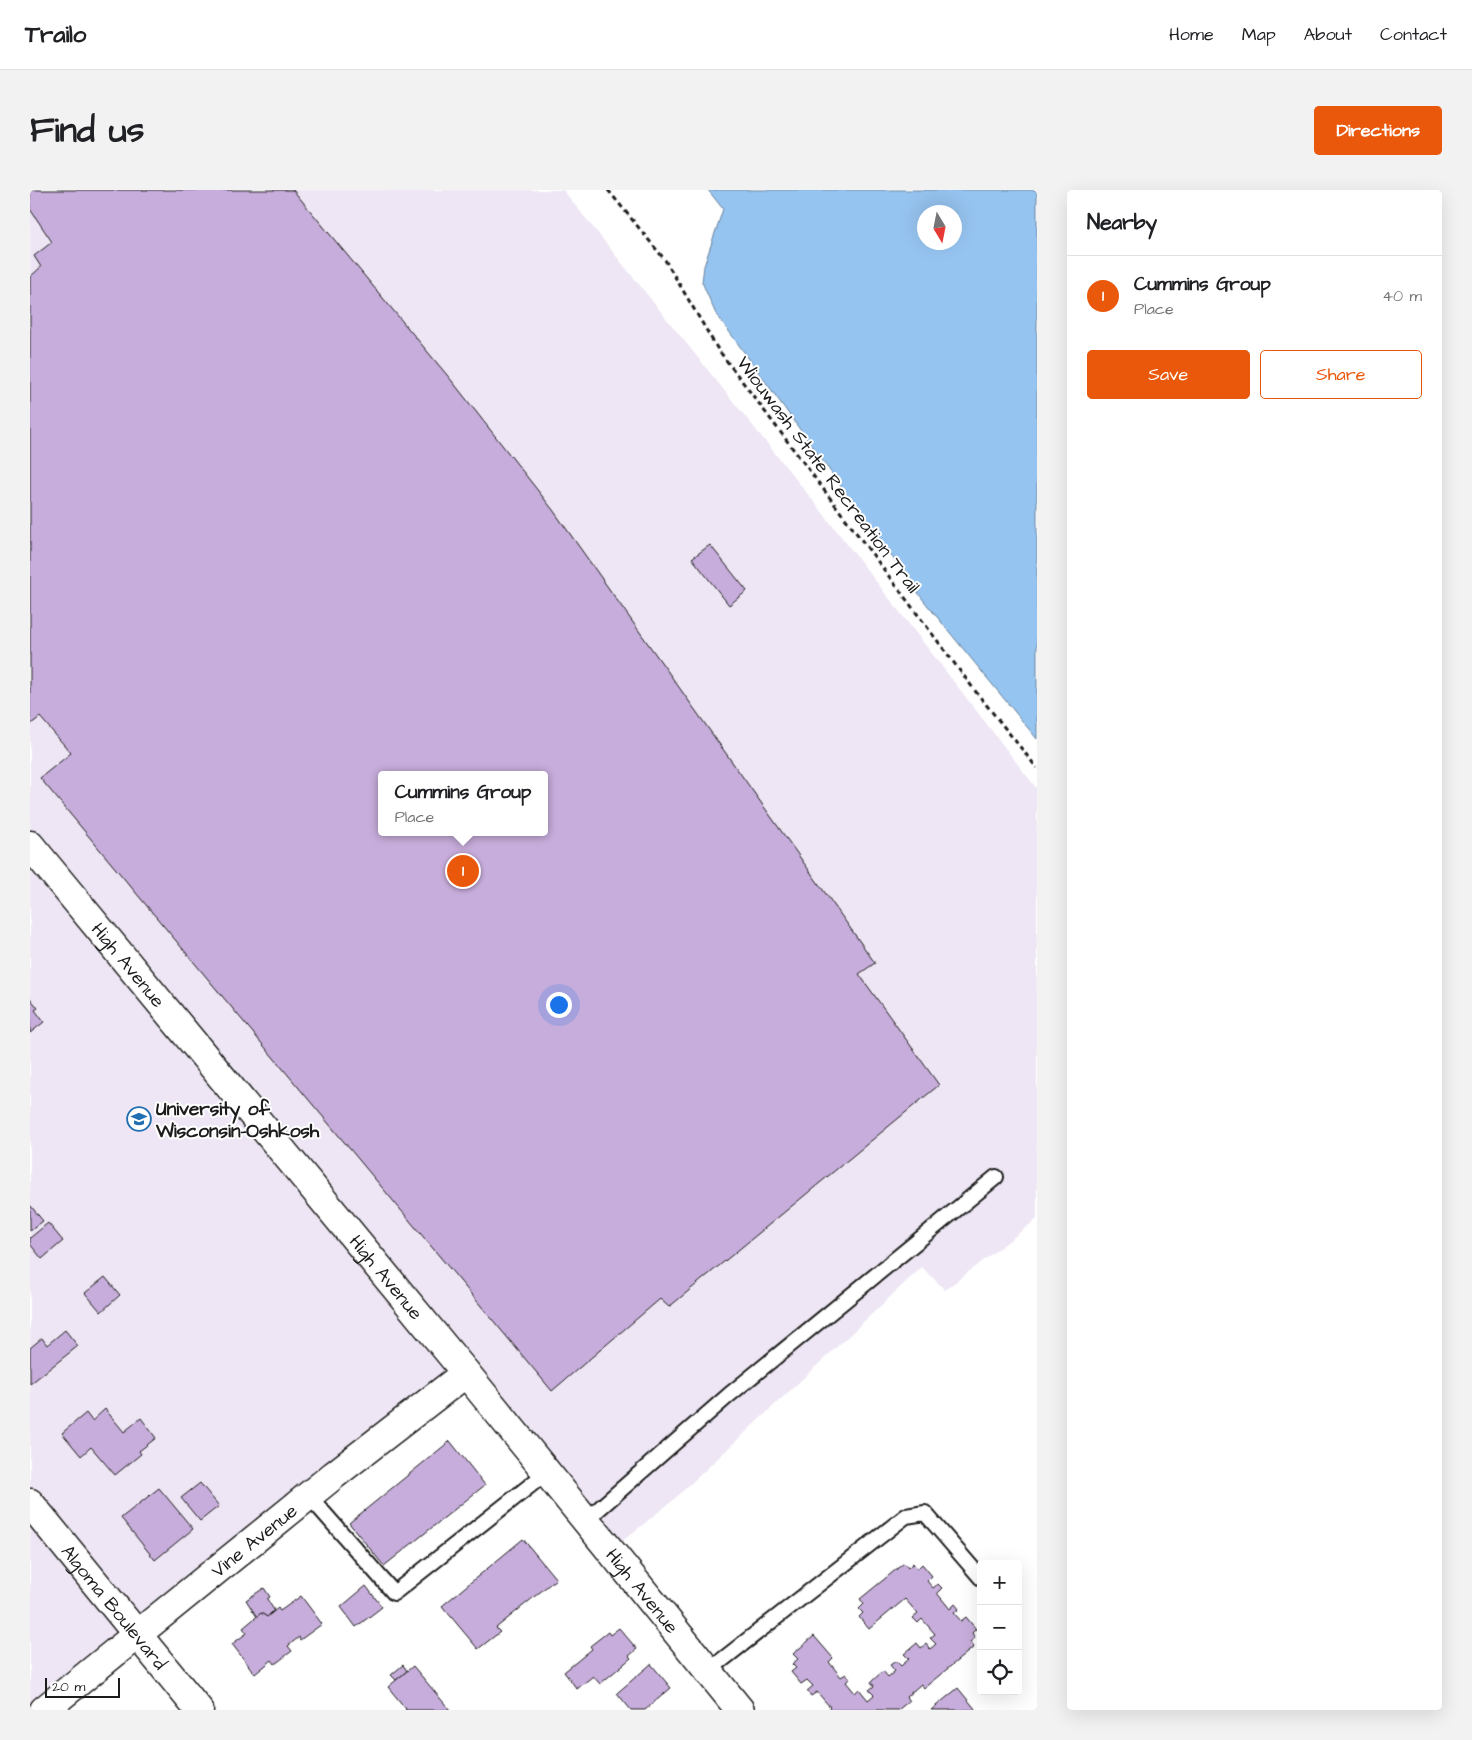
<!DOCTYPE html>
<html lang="en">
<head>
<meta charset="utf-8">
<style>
  :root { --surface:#fff; --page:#f2f2f2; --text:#202124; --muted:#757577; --line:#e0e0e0; --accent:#ea580c }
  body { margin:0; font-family:"Architects Daughter",sans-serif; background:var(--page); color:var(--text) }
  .controls { position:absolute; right:15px; bottom:15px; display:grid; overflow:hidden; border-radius:5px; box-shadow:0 5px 20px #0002 }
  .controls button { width:45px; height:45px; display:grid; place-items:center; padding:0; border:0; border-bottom:1px solid var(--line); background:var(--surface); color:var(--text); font:25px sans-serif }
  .compass { position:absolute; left:887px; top:15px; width:45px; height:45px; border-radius:50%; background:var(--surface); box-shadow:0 5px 20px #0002; rotate:170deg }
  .scale { position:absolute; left:15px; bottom:12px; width:75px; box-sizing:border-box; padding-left:5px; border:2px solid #1c1c1c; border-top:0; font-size:14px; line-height:18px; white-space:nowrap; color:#1c1c1c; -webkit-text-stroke:4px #fff; paint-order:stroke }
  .you { position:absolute; left:528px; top:814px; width:18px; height:18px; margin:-12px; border:4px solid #fff; border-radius:50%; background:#1a73e8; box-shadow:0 0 0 8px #1a73e833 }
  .badge { display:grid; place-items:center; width:32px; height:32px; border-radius:50%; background:var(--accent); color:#fff; font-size:16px; font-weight:700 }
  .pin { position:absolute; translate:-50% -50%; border:2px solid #fff; box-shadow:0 1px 5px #0006 }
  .popup { position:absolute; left:348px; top:581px; width:170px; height:65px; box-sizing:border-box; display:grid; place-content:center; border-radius:5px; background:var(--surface); filter:drop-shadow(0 1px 4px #0005); font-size:16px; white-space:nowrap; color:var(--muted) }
  .popup b { font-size:19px; color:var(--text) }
  .popup::after { content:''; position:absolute; left:50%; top:100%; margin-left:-10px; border:10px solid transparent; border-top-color:var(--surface) }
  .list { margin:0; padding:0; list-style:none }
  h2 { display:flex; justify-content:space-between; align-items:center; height:65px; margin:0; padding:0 20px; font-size:21px }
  h2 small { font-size:16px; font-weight:400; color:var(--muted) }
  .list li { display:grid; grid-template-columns:32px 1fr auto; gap:15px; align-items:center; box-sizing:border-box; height:80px; padding:0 20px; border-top:1px solid var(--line) }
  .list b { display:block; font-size:19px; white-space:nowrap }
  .list p { margin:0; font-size:16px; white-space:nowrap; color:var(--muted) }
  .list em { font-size:16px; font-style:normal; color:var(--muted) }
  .actions { display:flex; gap:10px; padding:15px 20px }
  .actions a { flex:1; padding:11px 0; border:1px solid var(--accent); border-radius:5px; text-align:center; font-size:18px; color:var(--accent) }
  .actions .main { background:var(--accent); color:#fff }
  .icon { flex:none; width:28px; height:28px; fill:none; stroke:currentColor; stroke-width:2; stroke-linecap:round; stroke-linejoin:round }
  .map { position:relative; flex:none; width:1007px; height:1520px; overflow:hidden; border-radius:5px }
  header { display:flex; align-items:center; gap:30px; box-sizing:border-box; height:70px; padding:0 25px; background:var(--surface); border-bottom:1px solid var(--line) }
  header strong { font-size:24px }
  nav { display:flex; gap:28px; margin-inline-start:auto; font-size:18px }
  .intro { display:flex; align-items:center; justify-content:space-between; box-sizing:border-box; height:120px; padding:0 30px }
  h1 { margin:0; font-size:35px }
  .button { padding:12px 22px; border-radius:5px; background:var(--accent); color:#fff; font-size:18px; font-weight:700 }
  main { display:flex; gap:30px; padding:0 30px }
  aside { flex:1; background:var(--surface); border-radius:5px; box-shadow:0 5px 20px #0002 }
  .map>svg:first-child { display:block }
</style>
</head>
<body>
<header>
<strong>Trailo</strong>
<nav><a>Home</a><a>Map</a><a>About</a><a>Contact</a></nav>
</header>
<div class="intro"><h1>Find us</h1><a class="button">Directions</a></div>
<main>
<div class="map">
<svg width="1007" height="1520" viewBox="0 0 1007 1520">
  <rect width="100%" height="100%" fill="#fff"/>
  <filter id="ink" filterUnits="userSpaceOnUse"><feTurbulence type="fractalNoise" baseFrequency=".02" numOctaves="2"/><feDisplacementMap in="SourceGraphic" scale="10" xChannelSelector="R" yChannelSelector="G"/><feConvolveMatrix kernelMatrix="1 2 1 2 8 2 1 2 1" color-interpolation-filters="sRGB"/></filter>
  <g filter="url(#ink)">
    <!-- built -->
    <path fill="#eee6f4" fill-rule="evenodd" d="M0,0H533L789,318L1007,599V1029L915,1100L892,1077L641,1312L580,1361L436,1183L273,1298L0,1516ZM352,585H514V642H352Z"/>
    <!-- water -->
    <path fill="#96c4f0" stroke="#65819b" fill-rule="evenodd" d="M678,0H1007V549L894,411L685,122L672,92L674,76L693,19ZM894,22H924V52H894Z"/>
    <!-- building -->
    <g fill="#c7addb" stroke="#1c1c1c" fill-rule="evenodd">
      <path d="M0,0H263L422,191L523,320L845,773L829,784L909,895L639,1117L630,1109L522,1201L10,588L41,563L10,527L0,535V87L11,77L4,66L22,52L0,19ZM352,585H514V642H352Z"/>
      <path d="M680,355L717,401L699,415L662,368Z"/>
      <path d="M0,808L8,818L5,820L14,832L0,843Z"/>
      <path d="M0,1015L13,1031L0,1041Z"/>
      <path d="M18,1033L33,1051L12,1069L0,1054V1048Z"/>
      <path d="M75,1087L90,1105L71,1122L55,1103Z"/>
      <path d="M35,1140L48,1156L0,1194V1158L12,1148L17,1155Z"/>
      <path d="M75,1219L94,1242L111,1228L126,1248L109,1261L111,1264L85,1285L61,1257L51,1266L32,1243L56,1223L62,1231Z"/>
      <path d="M420,1251L455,1295L354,1376L319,1333Z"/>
      <path d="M170,1293L189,1316L170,1331L151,1308Z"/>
      <path d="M129,1298L163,1339L125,1370L91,1328Z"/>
      <path d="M493,1349L526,1389L466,1438L470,1442L448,1459L412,1416Z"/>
      <path d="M874,1373L878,1378L883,1373L887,1379L892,1374L902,1386L897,1391L903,1398L908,1394L912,1398L907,1403L920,1419L925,1414L929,1419L924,1423L931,1431L936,1427L946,1439L942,1443L945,1448L940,1452L944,1457L894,1498L891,1494L876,1507L879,1511L868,1520H797L800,1517L787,1502L781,1506L777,1501L783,1496L777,1490L771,1494L761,1482L766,1478L762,1474L768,1469L763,1464L784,1446L803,1468L799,1472L811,1487L816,1484L820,1489L816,1492L825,1503L829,1499L838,1510L844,1505L839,1500L844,1496L841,1492L853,1481L858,1487L865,1481L860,1475L866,1471L871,1476L879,1469L874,1464L887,1453L891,1458L896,1454L900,1459L906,1454L900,1448L905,1444L892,1429L888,1433L883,1428L888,1424L875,1409L839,1439L829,1427L833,1423L829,1419L834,1414L830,1409Z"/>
      <path d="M336,1396L352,1417L326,1437L311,1417Z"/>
      <path d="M234,1398L240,1407L237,1409L244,1420L237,1427L231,1423L227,1427L216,1410Z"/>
      <path d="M271,1406L292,1434L270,1450L269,1447L258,1456L262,1461L245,1474L242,1470L225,1484L202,1454L217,1443L213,1438L231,1423L237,1427L248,1418L250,1421Z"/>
      <path d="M589,1438L607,1459L599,1466L601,1468L570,1494L563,1486L547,1499L534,1482L562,1459L560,1456L578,1442L580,1445Z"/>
      <path d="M621,1474L641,1498L615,1520H601L587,1503Z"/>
      <path d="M373,1475L377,1481L366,1490L361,1485Z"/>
      <path d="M383,1476L420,1520H375L376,1519L358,1497Z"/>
      <path d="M928,1498L946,1520H901Z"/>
    </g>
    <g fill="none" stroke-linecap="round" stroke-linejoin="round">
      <!-- lane casing -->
      <g stroke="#1c1c1c" stroke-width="18">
        <g id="lane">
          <path d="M279,1306L364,1403L516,1283"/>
          <path d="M555,1331L699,1205L966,987"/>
          <path d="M678,1481L876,1326L895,1323L951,1388"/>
        </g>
      </g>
      <!-- street casing -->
      <g stroke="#1c1c1c" stroke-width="31">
        <g id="street">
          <path id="s1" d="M14,1520L304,1285L436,1183"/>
        </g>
      </g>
      <!-- secondary casing -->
      <g stroke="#1c1c1c" stroke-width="31">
        <g id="secondary">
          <path id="s2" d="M0,655L436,1183L710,1520"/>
          <path id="s3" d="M0,1313L169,1520"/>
        </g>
      </g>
      <!-- path -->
      <path stroke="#1c1c1c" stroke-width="3" stroke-dasharray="5 4" stroke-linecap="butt" d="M578,0L635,70L687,158L727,211L946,502L1007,578"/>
      <!-- lane -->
      <use href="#lane" stroke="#fff" stroke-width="14"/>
      <!-- street -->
      <use href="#street" stroke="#fff" stroke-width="28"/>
      <!-- secondary -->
      <use href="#secondary" stroke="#fff" stroke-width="28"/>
    </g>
  </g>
  <!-- icons -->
  <defs>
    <g id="university-ring" transform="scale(1.25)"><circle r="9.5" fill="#fff" stroke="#1f6fb2" stroke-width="1.5"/><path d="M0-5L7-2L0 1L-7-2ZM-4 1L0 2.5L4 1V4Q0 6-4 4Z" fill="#1f6fb2"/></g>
  </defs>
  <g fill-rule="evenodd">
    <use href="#university-ring" x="109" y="929"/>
  </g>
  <g text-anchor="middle" stroke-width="4" stroke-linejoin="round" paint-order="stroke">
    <!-- street labels -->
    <g font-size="19" fill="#1c1c1c" stroke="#fff">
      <text transform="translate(799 284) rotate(53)" y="7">Wiouwash State Recreation Trail</text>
      <text dy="7" stroke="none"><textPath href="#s2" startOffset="155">High Avenue</textPath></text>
      <text dy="7" stroke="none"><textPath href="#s2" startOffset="560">High Avenue</textPath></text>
      <text dy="7" stroke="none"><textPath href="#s1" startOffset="270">Vine Avenue</textPath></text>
      <text dy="7" stroke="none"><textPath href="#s2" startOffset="965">High Avenue</textPath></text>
      <text dy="7" stroke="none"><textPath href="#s3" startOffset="134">Algoma Boulevard</textPath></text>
    </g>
    <!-- poi labels -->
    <g font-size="19" font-weight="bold" fill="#1c1c1c" stroke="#fff" text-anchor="start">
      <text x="126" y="925">University of<tspan x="126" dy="22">Wisconsin-Oshkosh</tspan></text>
    </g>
  </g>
</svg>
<div class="controls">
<button>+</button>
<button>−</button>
<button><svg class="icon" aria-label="locate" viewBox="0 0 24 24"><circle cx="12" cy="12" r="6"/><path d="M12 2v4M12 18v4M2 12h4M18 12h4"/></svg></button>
</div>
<svg class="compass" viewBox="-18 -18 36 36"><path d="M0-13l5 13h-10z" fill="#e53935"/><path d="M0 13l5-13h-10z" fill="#757577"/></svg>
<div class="scale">20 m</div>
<div class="you"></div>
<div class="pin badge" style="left:433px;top:681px">1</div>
<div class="popup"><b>Cummins Group</b>Place</div>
</div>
<aside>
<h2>Nearby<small></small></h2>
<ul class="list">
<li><span class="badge">1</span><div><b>Cummins Group</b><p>Place</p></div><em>40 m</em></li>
</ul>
<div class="actions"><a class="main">Save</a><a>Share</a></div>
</aside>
</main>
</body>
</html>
